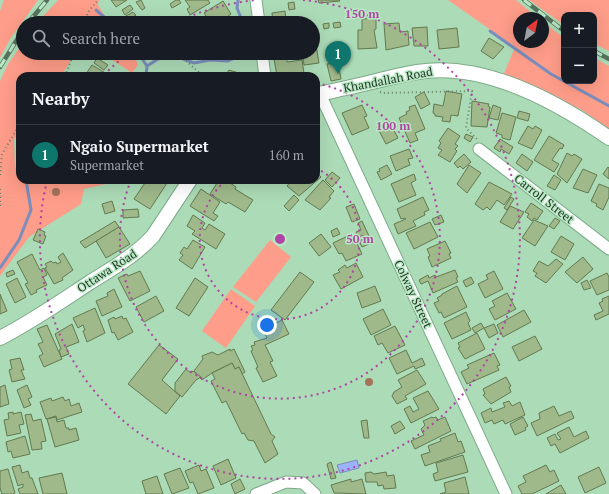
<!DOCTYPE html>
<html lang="en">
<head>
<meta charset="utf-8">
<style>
  :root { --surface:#171b24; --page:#242831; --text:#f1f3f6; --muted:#9ea1a6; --line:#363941; --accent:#0f766e }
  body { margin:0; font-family:"PT Serif",serif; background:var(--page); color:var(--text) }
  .controls { position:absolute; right:12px; top:12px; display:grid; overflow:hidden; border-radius:8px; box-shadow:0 4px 16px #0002 }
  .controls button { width:36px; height:36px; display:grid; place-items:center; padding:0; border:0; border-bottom:1px solid var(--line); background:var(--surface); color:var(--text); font:20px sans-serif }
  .compass { position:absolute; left:513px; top:12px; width:36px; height:36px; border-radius:50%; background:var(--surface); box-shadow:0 4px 16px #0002; rotate:32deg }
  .you { position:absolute; left:267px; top:325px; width:14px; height:14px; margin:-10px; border:3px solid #fff; border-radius:50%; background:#1a73e8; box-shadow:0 0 0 6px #1a73e833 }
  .badge { display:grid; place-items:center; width:26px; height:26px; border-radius:50%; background:var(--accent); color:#fff; font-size:13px; font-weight:700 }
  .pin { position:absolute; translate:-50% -33px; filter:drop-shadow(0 1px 2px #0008) }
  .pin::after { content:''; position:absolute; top:21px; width:14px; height:12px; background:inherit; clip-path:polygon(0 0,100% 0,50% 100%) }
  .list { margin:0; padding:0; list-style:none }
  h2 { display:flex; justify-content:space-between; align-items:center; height:52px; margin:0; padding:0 16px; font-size:17px }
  h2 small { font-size:13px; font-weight:400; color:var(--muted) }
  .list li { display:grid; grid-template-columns:26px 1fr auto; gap:12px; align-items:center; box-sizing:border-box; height:60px; padding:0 16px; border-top:1px solid var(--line) }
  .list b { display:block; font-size:15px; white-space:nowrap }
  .list p { margin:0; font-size:13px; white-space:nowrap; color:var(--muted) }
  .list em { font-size:13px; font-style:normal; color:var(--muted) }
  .icon { flex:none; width:22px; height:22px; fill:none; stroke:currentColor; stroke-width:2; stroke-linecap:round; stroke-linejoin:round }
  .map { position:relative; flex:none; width:609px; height:494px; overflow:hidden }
  .search { position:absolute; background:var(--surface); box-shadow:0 4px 16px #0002; left:16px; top:16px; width:304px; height:44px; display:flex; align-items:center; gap:10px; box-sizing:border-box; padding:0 14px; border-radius:22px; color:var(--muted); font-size:15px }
  .panel { position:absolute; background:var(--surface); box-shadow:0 4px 16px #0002; left:16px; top:72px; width:304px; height:112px; border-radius:12px }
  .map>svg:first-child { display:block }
</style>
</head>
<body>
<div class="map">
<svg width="609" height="494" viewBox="0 0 609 494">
  <rect width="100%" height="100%" fill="#acdbb7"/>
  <!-- green -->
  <g fill="#fe9d89">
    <path d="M4,0H38L10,39L0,58V11Z"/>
    <path d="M58,0H99L98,5L109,23H37Z"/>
    <path d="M448,0H516L538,18H519V42H543V22L564,38V81H594V58L609,66V129L582,110L503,76L515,47Z"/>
    <path d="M529,0H609V51L594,44V15H564V25Z"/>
    <path d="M23,43V53H76L61,76H20V129L14,140L15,167L20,172V180L30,182V180H104L106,184L84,189L81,204L29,237L0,276V81L8,64Z"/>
    <path d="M102,53H133L138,65L132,73Z"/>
    <path d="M270,240L291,257L256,302L233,287Z"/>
    <path d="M231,289L255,306L226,348L202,331Z"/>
  </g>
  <!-- water -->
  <path fill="#9eb2fa" stroke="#7a8dbc" d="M357,460L359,468L340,473L337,465Z"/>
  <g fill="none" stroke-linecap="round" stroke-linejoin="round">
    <!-- stream -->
    <g stroke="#7a8dbc" stroke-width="3">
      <path d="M238,0L237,8L243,23"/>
      <path d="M96,10L111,23"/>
      <path d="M141,23L145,18"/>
      <path d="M490,31L551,74L609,106"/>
      <path d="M138,53L147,66"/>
      <path d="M146,76L147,66L158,59L173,55L194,63L210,60L228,61L237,57L241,53"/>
      <path d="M0,268L19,240L31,210L26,180"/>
    </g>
  </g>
  <!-- building -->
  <g fill="#9fb98b" stroke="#627a4f">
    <path d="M111,0H127L116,7Z"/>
    <path d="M141,0L145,8L142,10L136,2Z"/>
    <path d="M176,0H179L181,3L172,8L170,4Z"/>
    <path d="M185,0H208L210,3L190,15L187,9L190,7Z"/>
    <path d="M318,0H339L340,1L319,3Z"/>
    <path d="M223,1L231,14L218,23H211L204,13Z"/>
    <path d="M294,2L295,9L289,10L288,3Z"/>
    <path d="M130,5L133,9L125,15L122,10Z"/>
    <path d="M285,11L286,19L291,18L292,23H273L272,13Z"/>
    <path d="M133,12L136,15L128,20L126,16Z"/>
    <path d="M376,18V29L374,30L377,48L358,49V30H362V19Z"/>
    <path d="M340,22L341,27L334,28L333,23Z"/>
    <path d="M329,23V28L324,29L323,24Z"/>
    <path d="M399,23L400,32L408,31L409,45L386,50L384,24Z"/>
    <path d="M427,27L428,46H414L412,28Z"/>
    <path d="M457,28L459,47L439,49L437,30Z"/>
    <path d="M489,38L504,47L493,59L481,51Z"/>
    <path d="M313,39H315L319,63L304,65L302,53H313Z"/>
    <path d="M273,53H286L287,62L302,60L304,73L277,76Z"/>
    <path d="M97,58L108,65L104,70L94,63Z"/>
    <path d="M338,62L341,79L331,81L327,64Z"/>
    <path d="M92,65L107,74L105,76H90L86,74Z"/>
    <path d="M229,70L248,76H225Z"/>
    <path d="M446,91L462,94L458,116L451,115L450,122L442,121L443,117L435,116V114L433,113L434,104L443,106Z"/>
    <path d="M424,92L430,104L421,109L415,97Z"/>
    <path d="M472,101L489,104L488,106L490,107L487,127L471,126Z"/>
    <path d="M362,105L367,116L364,117L369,128L352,135L342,113Z"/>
    <path d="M415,105L425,129L415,133L418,140L410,143L399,118L407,114L406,112L410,110L409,107Z"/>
    <path d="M493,105L501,108L498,120L489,118Z"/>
    <path d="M519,111L530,114L528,121L517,118Z"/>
    <path d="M502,113L516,117L510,140L502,138V135L496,133Z"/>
    <path d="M389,121L398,138L386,144L377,127Z"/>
    <path d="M528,126L533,129L535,126L542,130L532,149L518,143Z"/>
    <path d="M448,128L460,136L455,144L458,146L455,149L457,151L450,162L438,155L442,150L438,148L441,143L439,141Z"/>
    <path d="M466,134L473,137L470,142L464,138Z"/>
    <path d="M549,136L564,145L562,149L560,148L552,160L559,164L554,172L534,160Z"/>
    <path d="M500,139L513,147L509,154L501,149L500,152L494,148Z"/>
    <path d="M409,149L413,158L408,159L410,165L396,171L390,156Z"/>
    <path d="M567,153L572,156L574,154L582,159L567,183L557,174Z"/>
    <path d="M464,154L471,162L463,169L460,166L458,168L454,163Z"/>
    <path d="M522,154L533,162L527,171L516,163Z"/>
    <path d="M387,165L392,174L381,180L377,172L380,171L379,169Z"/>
    <path d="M469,165L481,173L467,193L457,184Z"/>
    <path d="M608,167L609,168V179L603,174Z"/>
    <path d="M583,169L597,175L588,193L573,188Z"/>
    <path d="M316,172L321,177L299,196L287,186L292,180H316Z"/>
    <path d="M332,172L340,178L332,187L325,180Z"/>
    <path d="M414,174L416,180L411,183L416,195L399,202L391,184Z"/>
    <path d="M554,175L561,180L555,190L547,186Z"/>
    <path d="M147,180H169L150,209L134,199Z"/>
    <path d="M219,180H226L236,187L235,189L253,200L245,212L228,202L226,204L210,194Z"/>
    <path d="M323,180L334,191L329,197L331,198L320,210L305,200Z"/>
    <path d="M489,182L512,194L504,205L497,200L490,210L487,207L483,210L475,204Z"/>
    <path d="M599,184L609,188V197L603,210L596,206L597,204L591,201Z"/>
    <path d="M201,189L220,202L213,213L218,216L214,221L190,206Z"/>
    <path d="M294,195L299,200L289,211L284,206Z"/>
    <path d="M423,197L429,210L424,212L425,215L413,221L416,226L398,234L394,224L406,219L405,218L401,219L397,209Z"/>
    <path d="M511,197L514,199L507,210L504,208Z"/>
    <path d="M112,201L115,211L105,214L102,204Z"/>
    <path d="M531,203L543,211L537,220L534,218L532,221L527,217L529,214L525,212Z"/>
    <path d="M354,204L360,219L352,222L346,207Z"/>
    <path d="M510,206L524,212L513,229L500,222Z"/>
    <path d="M138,209L139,217L123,218V210Z"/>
    <path d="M193,215L205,223L202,228L205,230L209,224L225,234L216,249L192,234L195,231L187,226Z"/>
    <path d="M441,215L444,222L435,225L432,219Z"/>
    <path d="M555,218L560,221L554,229L549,226Z"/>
    <path d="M534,220L548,226L535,246L522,238Z"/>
    <path d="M115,221L119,227L85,248L80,242Z"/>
    <path d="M362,221L369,236L364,238L363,235L358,238L356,232L361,230L358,223Z"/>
    <path d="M430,222L438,237L414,249L406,233Z"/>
    <path d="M119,227L130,244L106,258L96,241Z"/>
    <path d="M337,228L340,234L333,237L331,231Z"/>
    <path d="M38,229L45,232L44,235L46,236L43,244L33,240Z"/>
    <path d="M321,234L331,247L319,256L309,243Z"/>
    <path d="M350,235L351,238L354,237L362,254L346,261L342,253L339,254L333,243Z"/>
    <path d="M561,236L574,244L565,260L551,252Z"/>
    <path d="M366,238L369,244L362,247L359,241Z"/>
    <path d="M193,240L205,247L192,269L179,260L183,255L180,253L184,247L187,249Z"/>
    <path d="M445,241L451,253L449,254L451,258L432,267L428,257L430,256L427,249Z"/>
    <path d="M63,253L73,270L62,278L63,280L54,284L45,268L47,267L45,264L51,261L53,263L56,262L57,264L61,262L58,257Z"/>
    <path d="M32,254L40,270L44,268L47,275L43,277L47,285L36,290L37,292L31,295L25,284L28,283L17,262Z"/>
    <path d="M583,257L593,269L577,283L565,272Z"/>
    <path d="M556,259L563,264L546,283L535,276L537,273L533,271L539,261L548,266Z"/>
    <path d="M356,263L363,277L341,289L333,275L340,272L338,270L345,265L347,268Z"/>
    <path d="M13,270L15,274L7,277L6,273Z"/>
    <path d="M455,270L458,277L456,278L458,282L433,293L428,281L421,284L419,280L428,275L429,278L435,275L436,277Z"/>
    <path d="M140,271L150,291L130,301L118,278L127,274L128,276Z"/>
    <path d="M494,271L503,289L485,298L478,284L488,279L486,275Z"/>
    <path d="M300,272L314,282L285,320L271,310Z"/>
    <path d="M607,273L609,277V290L597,295L590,281Z"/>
    <path d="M471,277L474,283L466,287L463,281Z"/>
    <path d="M17,278L26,297L15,303L6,284Z"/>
    <path d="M195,278L208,287L189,316L176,308Z"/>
    <path d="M587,280L591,288L584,290L581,283Z"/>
    <path d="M375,286L381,301L362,308L357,293Z"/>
    <path d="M457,286L467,307L444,318L441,312L439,313L434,303L439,301L437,298L442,295V294Z"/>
    <path d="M114,289L122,307L102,316L96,301L108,296L107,293Z"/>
    <path d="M507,293L516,309L495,320L489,309L495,306L492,301Z"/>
    <path d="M0,294L7,311L0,314Z"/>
    <path d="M156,296L164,311L144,322L136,307Z"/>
    <path d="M609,296V314L596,320L594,315L603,311L599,303L603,301L602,299Z"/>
    <path d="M95,308L105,333L87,342L83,331L85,330L83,325L78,328L73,318Z"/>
    <path d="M383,309L391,325L371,335L363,319Z"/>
    <path d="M524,310L531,322L503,337L497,325Z"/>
    <path d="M466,312L470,321L468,323L471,330L452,339L444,323Z"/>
    <path d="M122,316L123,319L126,318L133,332L118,340L114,332L112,333L108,320L114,317L115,319Z"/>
    <path d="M282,320L289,334L265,345L273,361L270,362L277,376L263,382L256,368L258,367L251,351L253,350L251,346L255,345L254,342L267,338L263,330Z"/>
    <path d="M481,323L484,328L475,333L472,328Z"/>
    <path d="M72,324L79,342L66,347L69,354L61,357L59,350L61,349L55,334Z"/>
    <path d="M494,324L498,333L489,338L484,328Z"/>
    <path d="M47,325L62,359L44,367L39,356L43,354L38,344L43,342L37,329Z"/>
    <path d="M395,326L405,345L388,353L382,343L378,345L374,336Z"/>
    <path d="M477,333L485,349L465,359L458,348L460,347L458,343Z"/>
    <path d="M535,336L542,349L519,361L512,347Z"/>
    <path d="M159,345L178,359L162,380L180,396L166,414L128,384Z"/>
    <path d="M230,349V351L234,349L245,372L242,374L239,367L235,369L232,363L212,373L202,380L194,371L203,359L202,356L212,352L218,355Z"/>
    <path d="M406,350L412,363L422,358L425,365L415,369L414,366L397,374L389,358Z"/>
    <path d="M494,353L500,365L497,366L499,370L467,384L461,372L469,368L467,365Z"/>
    <path d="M20,358L24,370H21L25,379L12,382L9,370L12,369L10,360Z"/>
    <path d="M232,363L235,369L239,367L271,434L275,437L272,441L278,454L265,463L254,441L248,440L244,433L242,434L226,401L222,403L211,381L215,379L212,373Z"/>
    <path d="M186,369L191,373L193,371L201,377L196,380L182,397L175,391V383Z"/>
    <path d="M417,370L426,384L405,396L407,399L397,404L392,396L394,392L402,387L398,380Z"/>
    <path d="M506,377L511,386L509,387L511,392L491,404L483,395L485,394L483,389Z"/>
    <path d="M5,385L9,404L0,407V387Z"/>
    <path d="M27,385L32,397L28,399L31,405L24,408L17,390Z"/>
    <path d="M428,391L439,409L411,423L404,409L410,406L413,412L419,409L413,398Z"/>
    <path d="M63,397L65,401L69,399L71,406L79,403L82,412L57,420L56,416L46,419L40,402L51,398L52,401Z"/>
    <path d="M509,401L512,406L520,402L525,415L505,424L503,420L494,424L492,420L485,423L481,413L491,408L492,412L505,407L503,403Z"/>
    <path d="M554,406L559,416L571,411L574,418L537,436L531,423L540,419L539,413Z"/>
    <path d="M13,412V414L21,412L24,424L19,425L21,433L7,436L4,420L9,419L8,413Z"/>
    <path d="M31,414L33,421L41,419L46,441L41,442L42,449L32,450L25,415Z"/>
    <path d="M56,417L57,422L64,420L66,428H69V430L76,428L79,440L55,447L47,419Z"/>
    <path d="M432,417L433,418L436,417L438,420L445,417L451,431L415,449L411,441L424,435L421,429L425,425L423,421Z"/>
    <path d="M523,417L528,426L525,428L526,430L515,435L510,424Z"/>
    <path d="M367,420L369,438H364L361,421Z"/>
    <path d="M400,421L405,428L395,434L391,426Z"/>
    <path d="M569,427L574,437L586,431L589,438L560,453L555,444L551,446L547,438L555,434L558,440L561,439L557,433Z"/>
    <path d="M455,433L458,442L461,441L465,452L425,466L421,455L430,452L428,446L441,441L440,439Z"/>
    <path d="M25,436L30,454L13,458L11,451L8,452L6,442Z"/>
    <path d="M463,455L468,472L435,481L433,474L438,472L436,463Z"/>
    <path d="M228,459L236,478L221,485L213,466Z"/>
    <path d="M331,462L336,478L331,479L327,464Z"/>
    <path d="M20,465L22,473L28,471L30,478H32L38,494H20L18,489L23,487V484L18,486L12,467Z"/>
    <path d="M199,465L201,471L206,469L214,488L198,494L193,482L190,483L185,471Z"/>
    <path d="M546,465L550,472L554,470L559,481L532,494H522L518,486L526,482L523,476Z"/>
    <path d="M599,467L606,483L585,493L578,477Z"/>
    <path d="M180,468L189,488L172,494L164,474Z"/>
    <path d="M8,469L15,493L13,494H2L0,488V471Z"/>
    <path d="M371,472L374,474L386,472L387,476L394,475L396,488L384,489L383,485L378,486L377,482H366L365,473Z"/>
    <path d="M62,473L67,494H43L39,478Z"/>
    <path d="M157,476L163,494H146L142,481Z"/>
    <path d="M465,477L469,494H440L446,492L444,483Z"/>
    <path d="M240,479L245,489L235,494L231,484Z"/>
    <path d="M351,479V482L362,479L366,494L334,493L331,485Z"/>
    <path d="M561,485L566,494H546Z"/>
  </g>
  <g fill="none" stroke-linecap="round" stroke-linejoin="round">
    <!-- minor casing -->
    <g stroke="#7caa88" stroke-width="13">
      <g id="minor">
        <path d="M256,0L259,23"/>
        <path d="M262,53L265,76"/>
        <path d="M320,94L506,494"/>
        <path d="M479,149L609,249"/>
        <path d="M256,494L286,482L303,483L315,494"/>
      </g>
    </g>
    <!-- major casing -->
    <g stroke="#7caa88" stroke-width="16">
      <g id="major">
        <path d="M316,94C326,93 336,90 346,88C370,83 393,76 417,72C484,61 556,101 609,138"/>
        <path d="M0,338C31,322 60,302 89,283C111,269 135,256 153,236L190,180"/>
      </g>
    </g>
    <!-- path -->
    <g stroke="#63826a" stroke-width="2" stroke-dasharray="1 3" stroke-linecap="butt">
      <path d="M85,23L88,12L98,0"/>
      <path d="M177,53L203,76"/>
      <path d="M73,55L84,53"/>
      <path d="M65,76L74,53"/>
      <path d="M380,92L383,93L472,91L466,128L477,139"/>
      <path d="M0,175L2,154L20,124"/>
      <path d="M0,189V208"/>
    </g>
    <!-- minor -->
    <use href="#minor" stroke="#fff" stroke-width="11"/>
    <!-- major -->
    <use href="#major" stroke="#fff" stroke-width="14"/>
    <!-- rail casing -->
    <g stroke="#56735d" stroke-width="4.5">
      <g id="rail">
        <path d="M524,0L564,31"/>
        <path d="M28,23L47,0"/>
        <path d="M594,51L609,59"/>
        <path d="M0,67L23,30"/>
      </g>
    </g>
    <!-- rail -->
    <use href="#rail" stroke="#b9e8c4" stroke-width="3" stroke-dasharray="9" stroke-linecap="butt"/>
  </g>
  <!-- trees -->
  <g fill="#a37457">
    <circle cx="56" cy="192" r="4"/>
    <circle cx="369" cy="382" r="4"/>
  </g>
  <!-- distance rings -->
  <g fill="none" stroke="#b044a4" stroke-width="2" stroke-dasharray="2 4">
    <path d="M316 168A80 80 0 1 1 226 180"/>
    <path d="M317 83A160 160 0 1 1 131 180"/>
    <path d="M104 75A240 240 0 0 1 127 54M177 22A240 240 0 0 1 257 0M303 0A240 240 0 1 1 47 181"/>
  </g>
  <g text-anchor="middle" stroke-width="3" stroke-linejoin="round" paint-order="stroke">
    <!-- street labels -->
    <g font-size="12" fill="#25382a" stroke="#b9e8c4">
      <text transform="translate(388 80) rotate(-11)" y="4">Khandallah Road</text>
      <text transform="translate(544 199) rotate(38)" y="4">Carroll Street</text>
      <text transform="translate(107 271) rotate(-33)" y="4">Ottawa Road</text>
      <text transform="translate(413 294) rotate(65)" y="4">Colway Street</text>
    </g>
  </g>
  <circle cx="280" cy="239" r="6" fill="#b044a4" stroke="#b9e8c4" stroke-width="2"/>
  <g font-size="12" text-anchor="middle" font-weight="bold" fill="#b044a4" stroke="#b9e8c4" stroke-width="3" stroke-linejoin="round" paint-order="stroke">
    <text x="362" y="18">150 m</text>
    <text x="393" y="130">100 m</text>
    <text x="360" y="243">50 m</text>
  </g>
</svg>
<div class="controls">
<button>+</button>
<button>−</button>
</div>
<svg class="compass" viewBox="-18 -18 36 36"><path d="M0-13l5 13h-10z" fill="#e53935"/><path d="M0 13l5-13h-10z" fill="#9ea1a6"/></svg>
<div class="you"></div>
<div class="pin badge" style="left:338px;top:74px">1</div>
<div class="search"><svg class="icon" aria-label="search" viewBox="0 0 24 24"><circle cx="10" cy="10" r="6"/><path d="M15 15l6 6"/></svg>Search here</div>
<section class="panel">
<h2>Nearby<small></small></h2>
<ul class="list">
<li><span class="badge">1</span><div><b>Ngaio Supermarket</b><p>Supermarket</p></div><em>160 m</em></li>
</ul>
</section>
</div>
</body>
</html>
